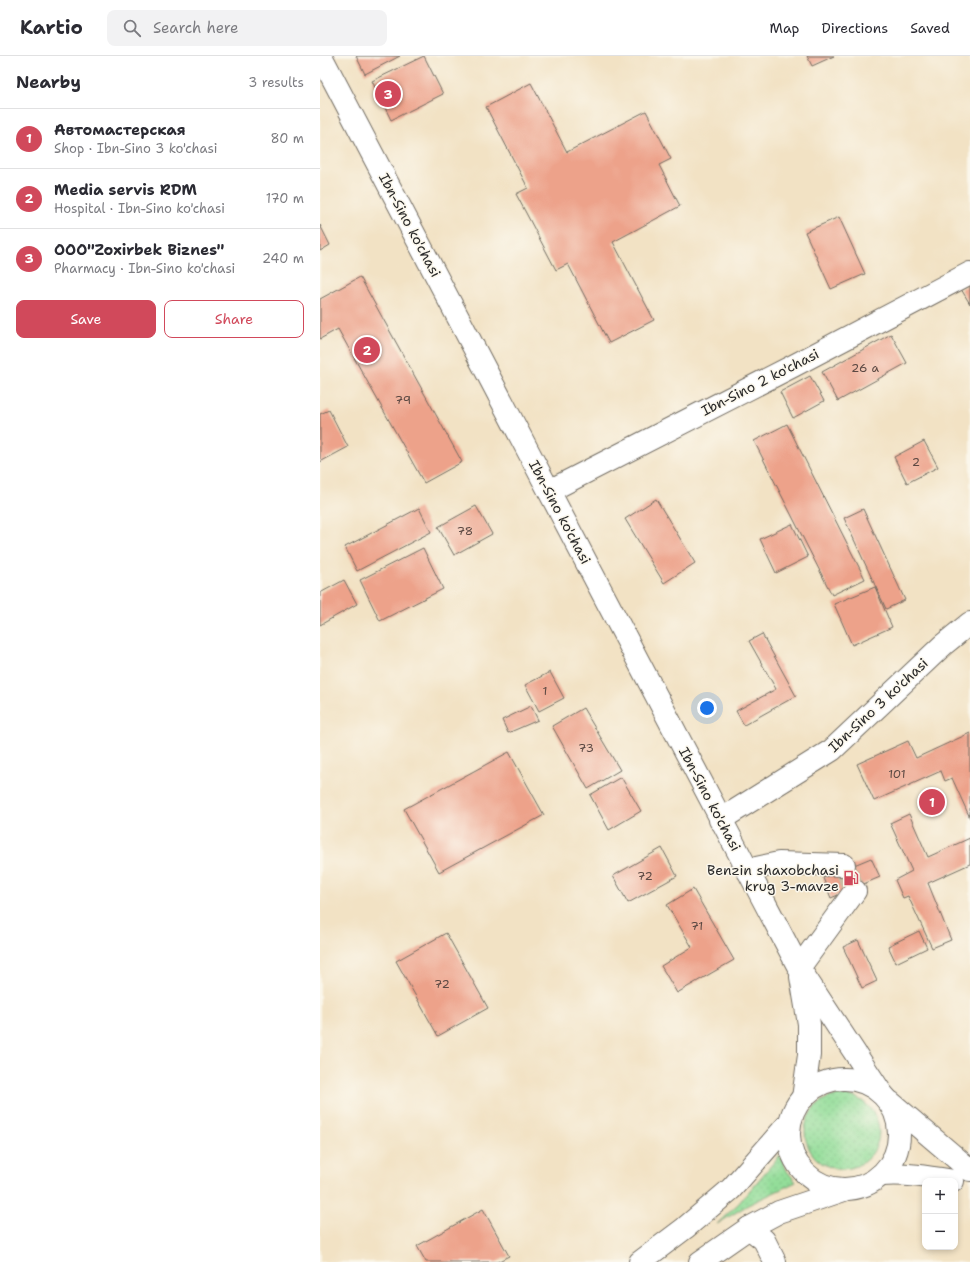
<!DOCTYPE html>
<html lang="en">
<head>
<meta charset="utf-8">
<style>
  :root { --surface:#fff; --page:#f2f2f3; --text:#2b2b33; --muted:#7c7c81; --line:#e1e1e2; --accent:#d1495b }
  body { margin:0; font-family:"Shantell Sans",sans-serif; background:var(--page); color:var(--text) }
  .controls { position:absolute; right:12px; bottom:12px; display:grid; overflow:hidden; border-radius:8px; box-shadow:0 2px 6px #0003 }
  .controls button { width:36px; height:36px; display:grid; place-items:center; padding:0; border:0; border-bottom:1px solid var(--line); background:var(--surface); color:var(--text); font:20px sans-serif }
  .you { position:absolute; left:387px; top:652px; width:14px; height:14px; margin:-10px; border:3px solid #fff; border-radius:50%; background:#1a73e8; box-shadow:0 0 0 6px #1a73e833 }
  .badge { display:grid; place-items:center; width:26px; height:26px; border-radius:50%; background:var(--accent); color:#fff; font-size:13px; font-weight:700 }
  .pin { position:absolute; translate:-50% -50%; border:2px solid #fff; box-shadow:0 1px 4px #0006 }
  .list { margin:0; padding:0; list-style:none }
  h2 { display:flex; justify-content:space-between; align-items:center; height:52px; margin:0; padding:0 16px; font-size:17px }
  h2 small { font-size:13px; font-weight:400; color:var(--muted) }
  .list li { display:grid; grid-template-columns:26px 1fr auto; gap:12px; align-items:center; box-sizing:border-box; height:60px; padding:0 16px; border-top:1px solid var(--line) }
  .list b { display:block; font-size:15px; white-space:nowrap }
  .list p { margin:0; font-size:13px; white-space:nowrap; color:var(--muted) }
  .list em { font-size:13px; font-style:normal; color:var(--muted) }
  .actions { display:flex; gap:8px; padding:12px 16px }
  .actions a { flex:1; padding:9px 0; border:1px solid var(--accent); border-radius:8px; text-align:center; font-size:14px; color:var(--accent) }
  .actions .main { background:var(--accent); color:#fff }
  .icon { flex:none; width:22px; height:22px; fill:none; stroke:currentColor; stroke-width:2; stroke-linecap:round; stroke-linejoin:round }
  .map { position:relative; flex:none; width:650px; height:1206px; overflow:hidden }
  header { display:flex; align-items:center; gap:24px; box-sizing:border-box; height:56px; padding:0 20px; background:var(--surface); border-bottom:1px solid var(--line) }
  header strong { font-size:19px }
  nav { display:flex; gap:22px; margin-inline-start:auto; font-size:14px }
  .search { width:280px; height:36px; background:var(--page); display:flex; align-items:center; gap:10px; box-sizing:border-box; padding:0 14px; border-radius:8px; color:var(--muted); font-size:15px }
  main { display:flex }
  aside { flex:1; background:var(--surface) }
  .map>svg:first-child { display:block }
</style>
</head>
<body>
<header>
<strong>Kartio</strong>
<div class="search"><svg class="icon" aria-label="search" viewBox="0 0 24 24"><circle cx="10" cy="10" r="6"/><path d="M15 15l6 6"/></svg>Search here</div>
<nav><a>Map</a><a>Directions</a><a>Saved</a></nav>
</header>
<main>
<aside>
<h2>Nearby<small>3 results</small></h2>
<ul class="list">
<li><span class="badge">1</span><div><b>Автомастерская</b><p>Shop · Ibn-Sino 3 ko'chasi</p></div><em>80 m</em></li>
<li><span class="badge">2</span><div><b>Media servis RDM</b><p>Hospital · Ibn-Sino ko'chasi</p></div><em>170 m</em></li>
<li><span class="badge">3</span><div><b>OOO&quot;Zoxirbek Biznes&quot;</b><p>Pharmacy · Ibn-Sino ko'chasi</p></div><em>240 m</em></li>
</ul>
<div class="actions"><a class="main">Save</a><a>Share</a></div>
</aside>
<div class="map">
<svg width="650" height="1206" viewBox="0 0 650 1206">
  <defs>
    <pattern id="grass-dots" width="8" height="8" patternUnits="userSpaceOnUse"><rect width="8" height="8" fill="#93dd99"/><path d="M2 2h.1M6 6h.1" fill="none" stroke="#7fbe84" stroke-width="1.8" stroke-linecap="round"/></pattern>
  </defs>
  <rect width="100%" height="100%" fill="#fbf7ec"/>
  <filter id="ink" filterUnits="userSpaceOnUse"><feTurbulence type="fractalNoise" baseFrequency=".025" numOctaves="2"/><feDisplacementMap in="SourceGraphic" scale="8" xChannelSelector="R" yChannelSelector="G"/><feConvolveMatrix kernelMatrix="1 2 1 2 8 2 1 2 1" color-interpolation-filters="sRGB"/></filter>
  <filter id="wash" filterUnits="userSpaceOnUse"><feTurbulence type="fractalNoise" baseFrequency=".012" numOctaves="4" result="noise"/><feDisplacementMap in="SourceGraphic" scale="16" xChannelSelector="R" yChannelSelector="G"/><feGaussianBlur stdDeviation="0.9" result="paint"/><feColorMatrix in="noise" values="0 0 0 0 0 0 0 0 0 0 0 0 0 0 0 0 0 1.4 0 .05"/><feComposite in="paint" operator="in"/></filter>
  <g filter="url(#wash)">
    <rect width="100%" height="100%" fill="#f2e2c4"/>
    <!-- grass -->
    <g fill="url(#grass-dots)" stroke="#5f8462">
      <circle cx="522" cy="1076" r="37"/>
      <path d="M460,1099L467,1115L476,1126L428,1149L397,1168L419,1147Z"/>
    </g>
    <g id="blocks">
      <!-- building -->
      <g fill="#eda28a">
        <path d="M36,0H80L45,18Z"/>
        <path d="M104,0L123,38L71,64L52,25Z"/>
        <path d="M487,0H514L492,10Z"/>
        <path d="M211,27L247,96L326,55L351,103L339,109L360,150L293,186L334,264L289,287L248,208L236,214L196,138L208,132L166,51Z"/>
        <path d="M519,161L545,218L511,233L485,176Z"/>
        <path d="M0,169L10,189L0,195Z"/>
        <path d="M40,221L142,406L104,427L18,273L0,283V243Z"/>
        <path d="M650,228V248L641,233Z"/>
        <path d="M571,278L587,307L518,345L502,316Z"/>
        <path d="M490,320L504,345L473,362L460,336Z"/>
        <path d="M9,354L28,391L0,406V358Z"/>
        <path d="M467,368L545,523L512,539L434,385Z"/>
        <path d="M604,385L618,411L587,427L574,401Z"/>
        <path d="M336,443L375,507L344,527L305,463Z"/>
        <path d="M156,450L172,478L134,499L118,471Z"/>
        <path d="M99,452L111,476L37,515L25,491Z"/>
        <path d="M543,453L585,544L566,553L524,462Z"/>
        <path d="M472,468L488,501L456,517L440,483Z"/>
        <path d="M103,492L123,533L60,565L40,524Z"/>
        <path d="M24,524L37,548L0,569V537Z"/>
        <path d="M555,531L572,571L532,589L514,548Z"/>
        <path d="M442,578L476,640L424,669L416,655L456,633L429,585Z"/>
        <path d="M230,616L244,642L219,655L205,629Z"/>
        <path d="M211,650L218,664L188,677L182,664Z"/>
        <path d="M263,652L300,714L268,733L232,670Z"/>
        <path d="M650,677V762L632,722L625,725L621,715L554,745L537,708L588,685L596,702Z"/>
        <path d="M189,696L224,759L119,816L84,753Z"/>
        <path d="M301,721L321,755L289,774L270,739Z"/>
        <path d="M589,758L608,801L650,782V808L608,827L631,884L612,892L588,840L583,842L575,824L592,815L570,767Z"/>
        <path d="M342,792L357,820L308,847L293,820Z"/>
        <path d="M551,802L560,821L511,842L503,822Z"/>
        <path d="M373,833L414,904L357,937L341,910L372,891L347,849Z"/>
        <path d="M599,875L607,892L576,907L568,890Z"/>
        <path d="M126,877L168,952L118,980L76,905Z"/>
        <path d="M538,884L557,925L542,932L523,891Z"/>
        <path d="M163,1153L189,1200L177,1206H106L97,1190Z"/>
      </g>
    </g>
  </g>
  <g filter="url(#ink)">
    <use href="#blocks" fill-opacity="0" stroke="#716b61" stroke-width="1"/>
    <g fill="none" stroke-linecap="round" stroke-linejoin="round">
      <!-- minor-tunnel -->
      <path stroke="#cabda5" stroke-width="22" stroke-dasharray="22 11" stroke-linecap="butt" d="M524,809L535,835"/>
      <!-- minor casing -->
      <g stroke="#716b61" stroke-width="24">
        <g id="minor">
          <path d="M229,435L473,310L650,217"/>
          <path d="M400,764L512,694L623,589L650,567"/>
          <path d="M427,814L459,807L524,809"/>
          <path d="M479,912L535,835"/>
          <path d="M429,1172L444,1184L455,1206"/>
        </g>
      </g>
      <!-- major casing -->
      <g stroke="#716b61" stroke-width="24">
        <g id="major">
          <path d="M1,0L479,912L562,1038"/>
          <path d="M481,921L489,968V999L483,1042"/>
          <circle cx="524" cy="1078" r="55"/>
          <path d="M570,1046L650,1114"/>
          <path d="M561,1119C586,1117 609,1121 633,1125"/>
          <path d="M320,1206L365,1172L411,1133L470,1066"/>
          <path d="M380,1206L429,1172L459,1156L524,1134"/>
        </g>
      </g>
      <!-- minor -->
      <use href="#minor" stroke="#fff" stroke-width="22"/>
      <!-- major -->
      <use href="#major" stroke="#fff" stroke-width="22"/>
    </g>
  </g>
  <!-- icons -->
  <defs>
    <g id="fuel-bare" transform="scale(1.2)"><path d="M-5.5-6h7V0h2V4h1.3V-2.5L3-4.5l.8-.8L6-3V5H2.5V1h-1V6h-7ZM-4.2-4.7v3.2H.2V-4.7Z" fill="#d1495b" stroke="#fbf7ec" stroke-width="2.5" paint-order="stroke"/></g>
  </defs>
  <g fill-rule="evenodd">
    <use href="#fuel-bare" x="531" y="822"/>
  </g>
  <g text-anchor="middle" stroke-width="3" stroke-linejoin="round" paint-order="stroke">
    <!-- number labels -->
    <g font-size="12" fill="#5c4943">
      <text x="545" y="316">26 а</text>
      <text x="83" y="348">79</text>
      <text x="596" y="410">2</text>
      <text x="145" y="479">78</text>
      <text x="225" y="639">1</text>
      <text x="266" y="696">73</text>
      <text x="577" y="722">101</text>
      <text x="325" y="824">72</text>
      <text x="377" y="874">71</text>
      <text x="122" y="932">72</text>
    </g>
    <!-- street labels -->
    <g font-size="14" fill="#2b2b2b" stroke="#fbf7ec">
      <text transform="translate(90 169) rotate(62)" y="5">Ibn-Sino ko'chasi</text>
      <text transform="translate(440 326) rotate(-27)" y="5">Ibn-Sino 2 ko'chasi</text>
      <text transform="translate(240 456) rotate(62)" y="5">Ibn-Sino ko'chasi</text>
      <text transform="translate(558 649) rotate(-43)" y="5">Ibn-Sino 3 ko'chasi</text>
      <text transform="translate(390 743) rotate(62)" y="5">Ibn-Sino ko'chasi</text>
    </g>
    <!-- poi labels -->
    <g font-size="14" fill="#2b2b2b" stroke="#fbf7ec" text-anchor="end">
      <text x="519" y="819">Benzin shaxobchasi<tspan x="519" dy="16">krug 3-mavze</tspan></text>
    </g>
  </g>
</svg>
<div class="controls">
<button>+</button>
<button>−</button>
</div>
<div class="you"></div>
<div class="pin badge" style="left:612px;top:746px">1</div>
<div class="pin badge" style="left:47px;top:294px">2</div>
<div class="pin badge" style="left:68px;top:38px">3</div>
</div>
</main>
</body>
</html>
